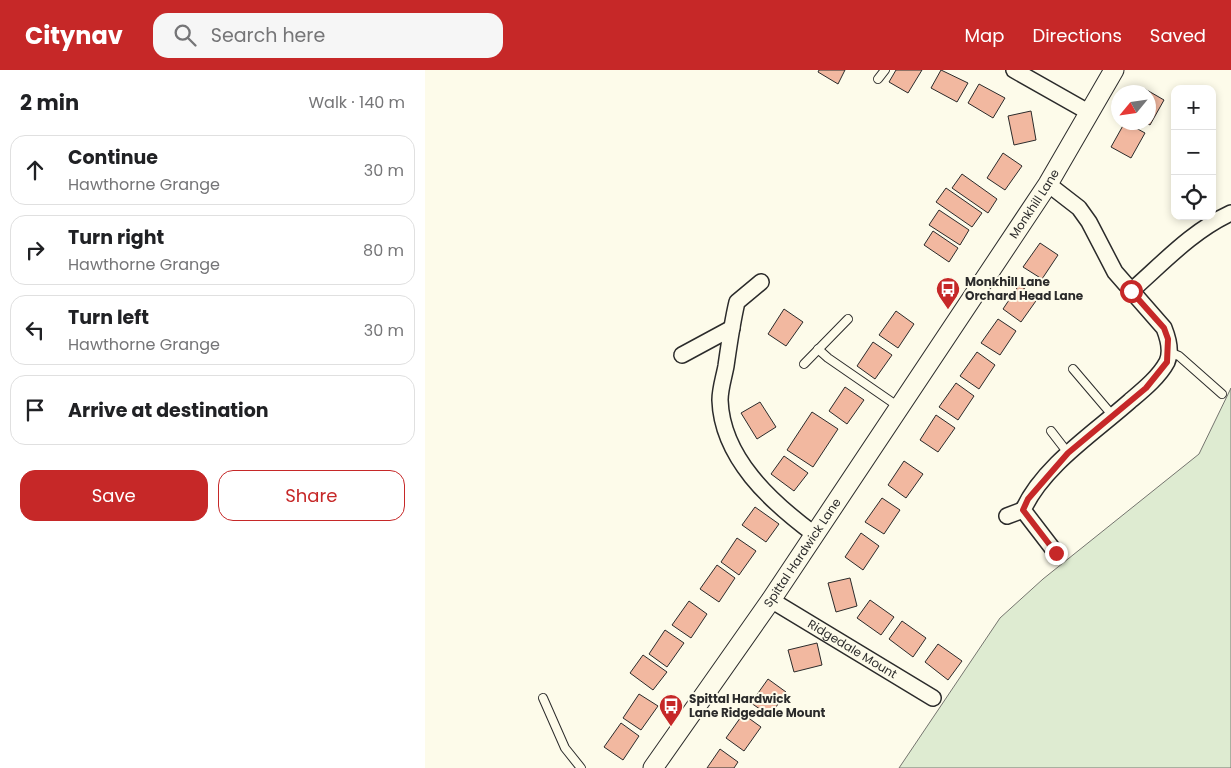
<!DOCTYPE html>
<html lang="en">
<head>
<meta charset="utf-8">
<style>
  :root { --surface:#fff; --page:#f6f6f6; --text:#202124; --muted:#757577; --line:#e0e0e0; --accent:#c62828 }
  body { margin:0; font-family:Poppins,sans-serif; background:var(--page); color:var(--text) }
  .controls { position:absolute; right:15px; top:15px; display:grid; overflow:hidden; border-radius:10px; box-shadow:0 2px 8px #0003 }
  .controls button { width:45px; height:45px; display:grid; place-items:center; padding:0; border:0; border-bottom:1px solid var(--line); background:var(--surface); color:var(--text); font:25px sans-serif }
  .compass { position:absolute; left:686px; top:15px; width:45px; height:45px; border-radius:50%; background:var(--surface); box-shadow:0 2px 8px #0003; rotate:241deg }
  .stop { position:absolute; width:15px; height:15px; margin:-11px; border:4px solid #c62828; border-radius:50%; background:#fff }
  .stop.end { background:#c62828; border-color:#fff; box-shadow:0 1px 5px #0008 }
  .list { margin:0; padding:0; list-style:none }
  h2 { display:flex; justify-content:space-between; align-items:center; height:65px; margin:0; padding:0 20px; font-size:21px }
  h2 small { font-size:16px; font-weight:400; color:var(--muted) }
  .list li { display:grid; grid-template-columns:32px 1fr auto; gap:15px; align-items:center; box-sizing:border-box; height:70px; margin:0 10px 10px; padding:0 10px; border:1px solid var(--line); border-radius:15px }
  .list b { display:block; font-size:19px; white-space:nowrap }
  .list p { margin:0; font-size:16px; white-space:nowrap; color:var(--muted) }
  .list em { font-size:16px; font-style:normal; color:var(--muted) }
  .actions { display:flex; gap:10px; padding:15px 20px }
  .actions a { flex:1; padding:11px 0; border:1px solid var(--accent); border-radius:15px; text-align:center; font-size:18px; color:var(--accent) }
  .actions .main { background:var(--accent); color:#fff }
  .icon { flex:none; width:28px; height:28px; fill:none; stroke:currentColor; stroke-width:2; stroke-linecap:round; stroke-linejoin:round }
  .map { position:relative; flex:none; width:806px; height:698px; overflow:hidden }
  header { display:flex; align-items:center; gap:30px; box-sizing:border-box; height:70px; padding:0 25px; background:var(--accent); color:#fff }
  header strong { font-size:24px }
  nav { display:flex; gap:28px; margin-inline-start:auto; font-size:18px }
  .search { width:350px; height:45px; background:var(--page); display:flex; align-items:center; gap:12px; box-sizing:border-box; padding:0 18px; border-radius:15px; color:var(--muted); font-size:19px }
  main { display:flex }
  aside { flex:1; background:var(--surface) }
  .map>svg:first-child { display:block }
</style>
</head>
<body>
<header>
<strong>Citynav</strong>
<div class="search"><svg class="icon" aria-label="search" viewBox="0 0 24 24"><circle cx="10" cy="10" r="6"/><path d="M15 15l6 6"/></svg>Search here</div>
<nav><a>Map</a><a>Directions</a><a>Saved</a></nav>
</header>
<main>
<aside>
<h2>2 min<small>Walk · 140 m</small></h2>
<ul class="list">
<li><svg class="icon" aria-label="ahead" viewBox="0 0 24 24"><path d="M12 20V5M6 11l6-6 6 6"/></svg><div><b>Continue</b><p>Hawthorne Grange</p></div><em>30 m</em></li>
<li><svg class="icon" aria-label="right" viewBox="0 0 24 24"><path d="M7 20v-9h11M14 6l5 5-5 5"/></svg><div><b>Turn right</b><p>Hawthorne Grange</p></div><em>80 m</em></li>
<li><svg class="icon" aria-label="left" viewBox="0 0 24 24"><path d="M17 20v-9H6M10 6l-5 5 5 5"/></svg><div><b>Turn left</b><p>Hawthorne Grange</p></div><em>30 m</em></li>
<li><svg class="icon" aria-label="arrive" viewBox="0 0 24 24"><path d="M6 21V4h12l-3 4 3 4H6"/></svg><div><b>Arrive at destination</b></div></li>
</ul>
<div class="actions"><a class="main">Save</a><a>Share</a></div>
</aside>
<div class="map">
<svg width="806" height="698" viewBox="0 0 806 698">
  <rect width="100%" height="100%" fill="#fdfbea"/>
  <!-- green -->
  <path fill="#deebd1" stroke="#74746e" d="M806,318V698H474L575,548L618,509L774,384Z"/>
  <!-- building -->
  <g fill="#f2b8a0" stroke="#2b2b2b">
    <path d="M394,0H420L413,14L393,2Z"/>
    <path d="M471,0H497L483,23L464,12Z"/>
    <path d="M516,0L543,13L532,32L506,18Z"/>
    <path d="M554,14L580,28L568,48L543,33Z"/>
    <path d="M720,19L739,30L725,55L720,52H724V22H718Z"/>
    <path d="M606,41L611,70L589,75L583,46Z"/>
    <path d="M700,52L720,63L706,88L686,77Z"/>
    <path d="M578,83L597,96L580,120L562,108Z"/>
    <path d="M537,104L572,129L563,143L527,118Z"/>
    <path d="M521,118L557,143L547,157L511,132Z"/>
    <path d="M514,140L544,160L535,175L504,155Z"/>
    <path d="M508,161L533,178L524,192L499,175Z"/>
    <path d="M615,173L633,185L617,209L598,197Z"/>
    <path d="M594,215L613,228L596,252L578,239Z"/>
    <path d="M359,239L378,252L361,276L343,264Z"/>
    <path d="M471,241L489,254L473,278L454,265Z"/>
    <path d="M573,249L591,261L575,285L556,273Z"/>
    <path d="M448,272L467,285L450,309L432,296Z"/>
    <path d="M552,282L570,295L554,319L535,306Z"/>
    <path d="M531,313L549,326L533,350L514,337Z"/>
    <path d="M420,317L439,330L422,354L404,341Z"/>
    <path d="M335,332L351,357L332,369L316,343Z"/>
    <path d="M387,342L413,359L388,397L362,380Z"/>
    <path d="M511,345L530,358L513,382L495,370Z"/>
    <path d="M359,386L383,403L369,421L346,404Z"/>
    <path d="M479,391L498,404L481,428L463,415Z"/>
    <path d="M457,428L475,440L459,464L440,452Z"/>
    <path d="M330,437L354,454L341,472L317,455Z"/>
    <path d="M436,463L454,476L438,500L420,487Z"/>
    <path d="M312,468L331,481L314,505L296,492Z"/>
    <path d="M292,495L310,508L294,532L275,519Z"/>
    <path d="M425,508L432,536L411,542L403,513Z"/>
    <path d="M445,530L469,547L456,565L432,548Z"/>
    <path d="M264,531L282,544L266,568L247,555Z"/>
    <path d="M477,551L501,568L488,587L464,569Z"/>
    <path d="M240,560L259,573L242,597L224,584Z"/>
    <path d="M392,573L397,595L369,602L363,580Z"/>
    <path d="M513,574L537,591L523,610L500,592Z"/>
    <path d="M218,585L242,602L228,620L205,603Z"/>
    <path d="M343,609L361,622L345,646L326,633Z"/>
    <path d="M214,624L233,636L216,660L198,648Z"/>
    <path d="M318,644L336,657L319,681L301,668Z"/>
    <path d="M196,653L214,666L198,690L179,677Z"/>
    <path d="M295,679L313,692L309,698H282Z"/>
  </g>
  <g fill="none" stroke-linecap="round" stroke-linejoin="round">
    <!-- service casing -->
    <g stroke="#2b2b2b" stroke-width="10">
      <g id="service">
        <path d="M453,9L460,0"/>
        <path d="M393,279L403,288L474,337"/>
        <path d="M744,282L754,286L797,324"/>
        <path d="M379,294L423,249"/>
        <path d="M648,299L688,346"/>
        <path d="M626,361L643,383"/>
        <path d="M118,628L140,678L156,698"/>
      </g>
    </g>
    <!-- minor casing -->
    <g stroke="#2b2b2b" stroke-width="18">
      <g id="minor">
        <path d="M589,0L665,43"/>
        <path d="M623,114L654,138L664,152L690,202L739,258C743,268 747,281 742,292C734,307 718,320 705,331C669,363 618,396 598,440L631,483"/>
        <path d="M336,212L312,232C307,253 304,275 301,296C299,307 295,319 295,330C297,388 346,432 389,464"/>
        <path d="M706,221C738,193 767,161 806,143"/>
        <path d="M257,285L307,258"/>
        <path d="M582,446L598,440"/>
        <path id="s1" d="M346,530L508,628"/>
      </g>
    </g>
    <!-- tertiary casing -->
    <g stroke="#2b2b2b" stroke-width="21">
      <g id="tertiary">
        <path id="s2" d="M228,698L346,530L623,114L689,0"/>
      </g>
    </g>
    <!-- service -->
    <use href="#service" stroke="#fdfbea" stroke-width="8"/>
    <!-- minor -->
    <use href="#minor" stroke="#fdfbea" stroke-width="15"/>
    <!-- tertiary -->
    <use href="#tertiary" stroke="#fdfbea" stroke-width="19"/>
  </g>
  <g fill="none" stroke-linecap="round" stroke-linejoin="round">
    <!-- route -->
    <path stroke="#c62828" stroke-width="6" d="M631,483L598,440L603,429L643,383L721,318L742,292L743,269L739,258L706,221"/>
  </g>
  <!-- icons -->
  <defs>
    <g id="bus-pin" transform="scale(1.25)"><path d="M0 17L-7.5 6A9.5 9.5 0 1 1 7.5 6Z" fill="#c62828" stroke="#fdfbea"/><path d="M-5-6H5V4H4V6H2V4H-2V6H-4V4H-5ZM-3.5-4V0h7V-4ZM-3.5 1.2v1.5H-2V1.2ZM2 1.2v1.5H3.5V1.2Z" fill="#fff"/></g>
  </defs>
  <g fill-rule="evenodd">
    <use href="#bus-pin" x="523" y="219"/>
    <use href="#bus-pin" x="246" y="636"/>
  </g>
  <g text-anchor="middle" stroke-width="4" stroke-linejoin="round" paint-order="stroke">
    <!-- street labels -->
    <g font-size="12" fill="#2b2b2b" stroke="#fdfbea">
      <text dy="4" stroke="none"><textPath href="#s2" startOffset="681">Monkhill Lane</textPath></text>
      <text dy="4" stroke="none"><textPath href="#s2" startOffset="262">Spittal Hardwick Lane</textPath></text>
      <text dy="4" stroke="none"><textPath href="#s1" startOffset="95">Ridgedale Mount</textPath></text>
    </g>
    <!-- poi labels -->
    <g font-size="12" font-weight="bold" fill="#2b2b2b" stroke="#fdfbea" text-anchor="start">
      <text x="540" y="216">Monkhill Lane<tspan x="540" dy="14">Orchard Head Lane</tspan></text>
      <text x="264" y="633">Spittal Hardwick<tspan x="264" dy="14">Lane Ridgedale Mount</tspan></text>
    </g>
  </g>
</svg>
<div class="controls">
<button>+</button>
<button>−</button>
<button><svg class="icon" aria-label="locate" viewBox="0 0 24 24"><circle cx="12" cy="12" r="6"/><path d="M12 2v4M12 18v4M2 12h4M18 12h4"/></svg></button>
</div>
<svg class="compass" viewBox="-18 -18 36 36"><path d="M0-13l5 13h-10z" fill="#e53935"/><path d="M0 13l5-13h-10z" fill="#757577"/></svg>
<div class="stop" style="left:706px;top:221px"></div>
<div class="stop end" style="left:631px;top:483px"></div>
</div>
</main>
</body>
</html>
